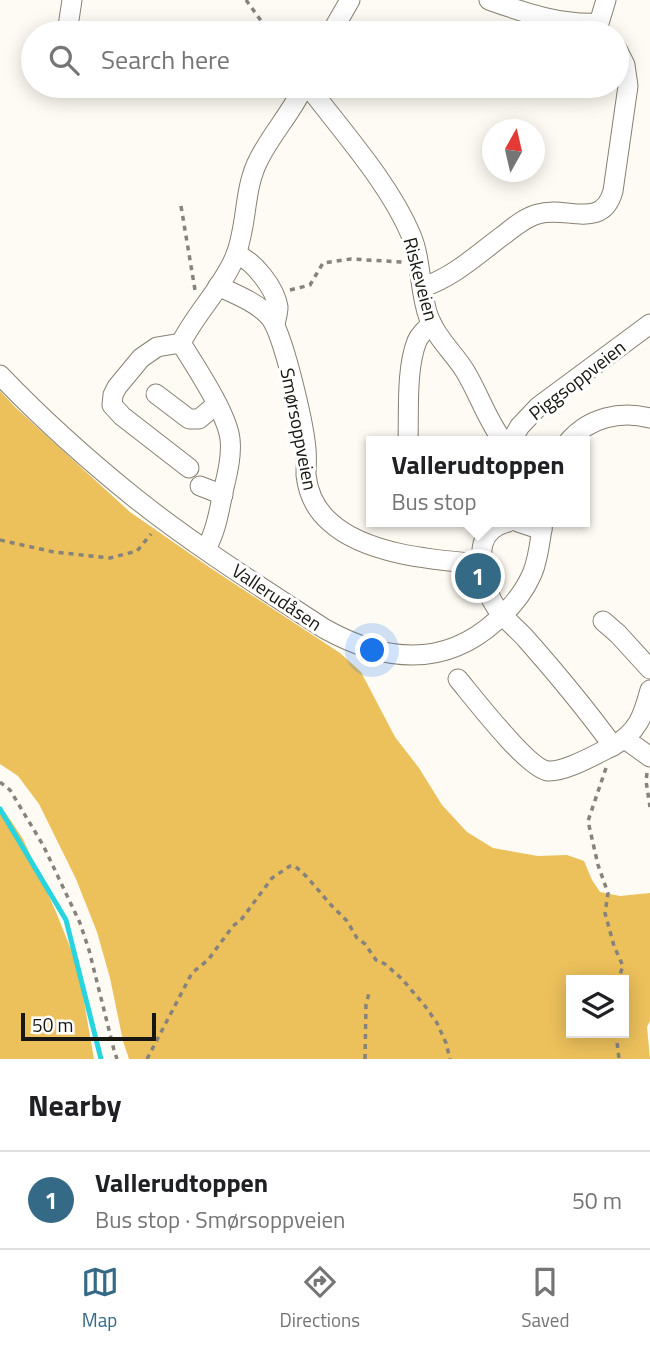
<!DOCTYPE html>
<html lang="en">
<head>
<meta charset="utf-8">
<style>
  :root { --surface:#fff; --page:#f2f2f2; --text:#202124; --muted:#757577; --line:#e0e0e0; --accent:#356a86 }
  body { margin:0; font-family:"Titillium Web",sans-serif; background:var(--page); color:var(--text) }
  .controls { position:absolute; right:21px; bottom:21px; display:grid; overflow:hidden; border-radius:0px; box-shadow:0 4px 18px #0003 }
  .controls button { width:63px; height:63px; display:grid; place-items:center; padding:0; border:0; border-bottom:2px solid var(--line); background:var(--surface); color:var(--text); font:35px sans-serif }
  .compass { position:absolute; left:482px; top:119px; width:63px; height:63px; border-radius:50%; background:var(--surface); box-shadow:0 4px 18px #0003; rotate:8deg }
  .scale { position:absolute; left:21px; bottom:18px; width:135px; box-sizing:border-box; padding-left:7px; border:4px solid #181610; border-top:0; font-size:19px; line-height:24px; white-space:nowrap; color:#181610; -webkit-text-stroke:5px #fff; paint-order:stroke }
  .you { position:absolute; left:373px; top:651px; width:24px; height:24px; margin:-18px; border:5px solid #fff; border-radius:50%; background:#1a73e8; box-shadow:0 0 0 10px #1a73e833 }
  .badge { display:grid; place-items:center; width:46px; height:46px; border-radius:50%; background:var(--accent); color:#fff; font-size:23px; font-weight:700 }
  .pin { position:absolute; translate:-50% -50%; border:4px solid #fff; box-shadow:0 2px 7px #0006 }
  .popup { position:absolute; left:366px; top:436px; width:224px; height:91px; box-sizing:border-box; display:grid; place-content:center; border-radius:0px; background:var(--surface); filter:drop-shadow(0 2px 5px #0005); font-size:23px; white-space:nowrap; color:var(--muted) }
  .popup b { font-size:26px; color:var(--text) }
  .popup::after { content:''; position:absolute; left:50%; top:100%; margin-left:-14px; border:14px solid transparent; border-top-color:var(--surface) }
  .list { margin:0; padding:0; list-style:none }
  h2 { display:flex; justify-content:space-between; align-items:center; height:91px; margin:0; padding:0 28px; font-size:30px }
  h2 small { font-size:23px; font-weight:400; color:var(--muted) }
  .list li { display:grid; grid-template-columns:46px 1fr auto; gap:21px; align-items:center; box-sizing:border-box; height:98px; padding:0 28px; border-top:2px solid var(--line) }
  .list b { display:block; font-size:26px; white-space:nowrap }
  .list p { margin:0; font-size:23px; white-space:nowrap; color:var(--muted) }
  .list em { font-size:23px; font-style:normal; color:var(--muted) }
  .icon { flex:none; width:38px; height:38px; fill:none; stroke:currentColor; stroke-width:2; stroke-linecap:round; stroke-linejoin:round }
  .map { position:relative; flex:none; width:650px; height:1059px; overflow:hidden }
  .search { position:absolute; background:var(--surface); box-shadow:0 4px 18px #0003; left:21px; right:21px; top:21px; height:77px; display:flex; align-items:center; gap:18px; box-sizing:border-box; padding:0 24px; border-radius:38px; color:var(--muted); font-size:26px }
  .sheet { height:189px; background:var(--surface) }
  nav { display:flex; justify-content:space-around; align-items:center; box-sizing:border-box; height:98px; border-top:2px solid var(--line); background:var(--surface); font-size:19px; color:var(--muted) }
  nav a { display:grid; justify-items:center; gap:4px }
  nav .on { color:var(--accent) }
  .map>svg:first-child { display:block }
</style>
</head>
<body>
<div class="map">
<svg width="650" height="1059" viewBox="0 0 650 1059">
  <rect width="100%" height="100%" fill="#fefbf4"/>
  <!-- forest -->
  <g fill="#ecc05b" fill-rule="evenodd">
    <path d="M0,391L16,408L130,512L212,569L340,653L361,672L395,737L419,768L442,805L467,832L493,848L538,856L567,855L584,861L592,880L600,892L620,896L650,893V1021L647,1027L650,1059H129L123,1041L110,978L97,932L76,879L39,804L18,776L0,764ZM571,980H624V1033H571Z"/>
    <path d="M0,808L5,812L23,839L56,912L78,967L94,1059H0Z"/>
  </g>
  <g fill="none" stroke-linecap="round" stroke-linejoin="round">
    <!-- stream -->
    <path stroke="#28d4dd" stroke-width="5" d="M0,809L66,920L101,1059"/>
    <!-- minor casing -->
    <g stroke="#888172" stroke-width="21">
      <g id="minor">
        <path d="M489,0C525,13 561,25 599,23L606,0"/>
        <path d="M67,33L72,0"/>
        <path d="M331,33L350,0"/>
        <path d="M308,86C342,131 389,183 411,235C422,261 419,292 429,318C437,339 454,353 465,371C479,394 487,420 503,441"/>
        <path d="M236,254C254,261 275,288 278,307C278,313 276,319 275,324"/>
        <path d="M218,286C235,294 256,302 269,316C283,331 304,425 306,449C307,458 306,466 306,475C308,493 316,510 330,522C366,555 435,560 482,564"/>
        <path d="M423,287C454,277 479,253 505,234C515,226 526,217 538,214C566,205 602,231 613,191L628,86L625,65L617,49"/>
        <path d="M181,343C196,313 222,288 235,257C248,225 243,189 259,159C272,133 292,112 304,86"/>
        <path d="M181,343C195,366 227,413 230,439C232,456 227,475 223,492C219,512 216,531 206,549"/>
        <path d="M181,343L157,347L141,358L117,387L113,395L112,405L122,416L189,468"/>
        <path d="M0,375C42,419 88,460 135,498C194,545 262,588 325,629C383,661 443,669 496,621C510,609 524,592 532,574C539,558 540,539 543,522"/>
        <path d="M156,394L189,419H199L217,404"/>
        <path d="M408,441C409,412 406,368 417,341C420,334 426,329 432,324"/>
        <path d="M511,441L520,426L538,407L650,324"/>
        <path d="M569,441C589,418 620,410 650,418"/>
        <path d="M200,486L223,495"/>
        <path d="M508,522C478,530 479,553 485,579C487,587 489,597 494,604C502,618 517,628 527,640C557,674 586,709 613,746C638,732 643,716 650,690"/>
        <path d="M518,522L542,530"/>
        <path d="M603,621L618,634L650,669"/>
        <path d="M458,679C473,697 528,769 548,771C566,772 596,754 613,746"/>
        <path d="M625,739L650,757"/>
      </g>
    </g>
    <!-- path -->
    <g stroke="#85837c" stroke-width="3.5" stroke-dasharray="5 5" stroke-linecap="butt">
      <path d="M246,0L270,33"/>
      <path d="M181,206L195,290"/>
      <path d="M290,290L310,285L323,263L351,259L402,262"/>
      <path d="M0,540L54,552L110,558L137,551L151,534"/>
      <path d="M606,768L588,821L598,865L608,893L605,913L614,946L623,966L618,980"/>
      <path d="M647,773L646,781L650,807"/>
      <path d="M0,782L10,790L43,845L80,923L89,950L114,1050L117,1059"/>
      <path d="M616,1033L619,1059"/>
      <path d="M147,1059L192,973L208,960L233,926L241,920L272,878L290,866H295L307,877L331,905L347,921L357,938L365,944L376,960L385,964L402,979L425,1006L437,1023L446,1043L450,1059"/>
      <path d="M365,1059L366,1005L369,993"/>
    </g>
    <!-- minor -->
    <use href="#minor" stroke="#fff" stroke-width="19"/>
  </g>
  <g text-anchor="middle" stroke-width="6" stroke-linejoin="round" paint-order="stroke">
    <!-- street labels -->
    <g font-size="19" fill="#181610" stroke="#fff">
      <text transform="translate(421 279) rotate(75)" y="7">Riskeveien</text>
      <text transform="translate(577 380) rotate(-38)" y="7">Piggsoppveien</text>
      <text transform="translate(299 429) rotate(79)" y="7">Smørsoppveien</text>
      <text transform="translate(277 597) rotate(34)" y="7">Vallerudåsen</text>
    </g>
  </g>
</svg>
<div class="controls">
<button><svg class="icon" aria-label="layers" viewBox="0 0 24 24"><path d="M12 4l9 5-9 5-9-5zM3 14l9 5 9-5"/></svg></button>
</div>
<svg class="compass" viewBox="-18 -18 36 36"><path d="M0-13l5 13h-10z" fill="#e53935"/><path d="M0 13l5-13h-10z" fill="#757577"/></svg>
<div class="scale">50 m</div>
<div class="you"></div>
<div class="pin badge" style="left:478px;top:576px">1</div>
<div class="popup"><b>Vallerudtoppen</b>Bus stop</div>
<div class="search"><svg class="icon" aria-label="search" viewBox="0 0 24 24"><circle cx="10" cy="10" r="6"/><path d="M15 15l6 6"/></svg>Search here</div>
</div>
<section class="sheet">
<h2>Nearby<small></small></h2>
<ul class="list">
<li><span class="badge">1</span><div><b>Vallerudtoppen</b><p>Bus stop · Smørsoppveien</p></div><em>50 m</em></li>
</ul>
</section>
<nav>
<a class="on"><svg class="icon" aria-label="map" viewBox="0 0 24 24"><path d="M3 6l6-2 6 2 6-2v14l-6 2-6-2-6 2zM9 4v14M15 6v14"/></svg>Map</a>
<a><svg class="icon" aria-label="directions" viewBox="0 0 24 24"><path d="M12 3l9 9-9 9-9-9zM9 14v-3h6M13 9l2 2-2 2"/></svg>Directions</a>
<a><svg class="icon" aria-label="saved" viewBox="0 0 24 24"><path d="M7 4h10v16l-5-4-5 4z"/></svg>Saved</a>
</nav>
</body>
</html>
